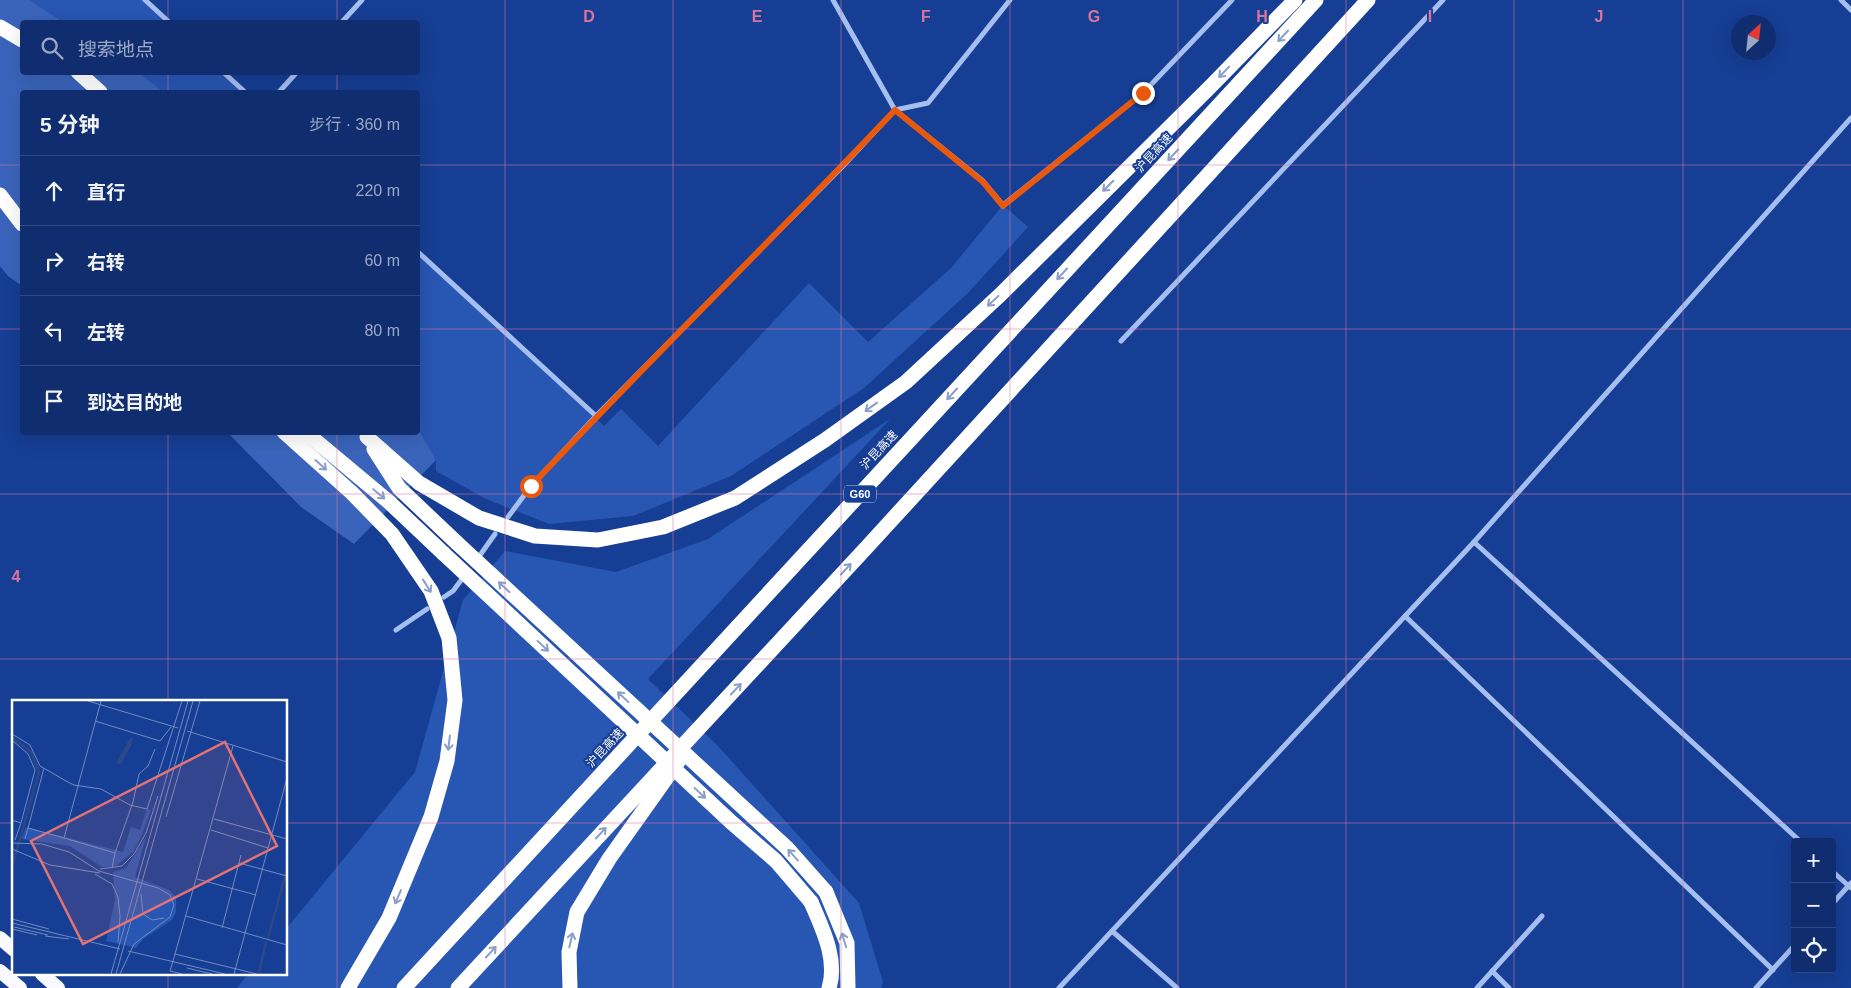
<!DOCTYPE html>
<html lang="zh">
<head>
<meta charset="utf-8">
<style>
  :root { --surface:#102e6f; --page:#1e3a77; --text:#f1f3f6; --muted:#9ca8c3; --line:#304a82 }
  body { margin:0; font-family:Arial,"Noto Sans SC",sans-serif; background:var(--page); color:var(--text) }
  .controls { position:absolute; right:15px; bottom:15px; display:grid; overflow:hidden; border-radius:5px; box-shadow:0 5px 20px #0002 }
  .controls button { width:45px; height:45px; display:grid; place-items:center; padding:0; border:0; border-bottom:1px solid var(--line); background:var(--surface); color:var(--text); font:25px sans-serif }
  .compass { position:absolute; left:1731px; top:15px; width:45px; height:45px; border-radius:50%; background:var(--surface); box-shadow:0 5px 20px #0002; rotate:27deg }
  .stop { position:absolute; width:15px; height:15px; margin:-11px; border:4px solid #ea580c; border-radius:50%; background:#fff }
  .stop.end { background:#ea580c; border-color:#fff; box-shadow:0 1px 5px #0008 }
  .list { margin:0; padding:0; list-style:none }
  h2 { display:flex; justify-content:space-between; align-items:center; height:65px; margin:0; padding:0 20px; font-size:21px }
  h2 small { font-size:16px; font-weight:400; color:var(--muted) }
  .list li { display:grid; grid-template-columns:32px 1fr auto; gap:15px; align-items:center; box-sizing:border-box; height:70px; padding:0 20px; border-top:1px solid var(--line) }
  .list b { display:block; font-size:19px; white-space:nowrap }
  .list em { font-size:16px; font-style:normal; color:var(--muted) }
  .icon { flex:none; width:28px; height:28px; fill:none; stroke:currentColor; stroke-width:2; stroke-linecap:round; stroke-linejoin:round }
  .map { position:relative; flex:none; width:1851px; height:988px; overflow:hidden }
  .search { position:absolute; background:var(--surface); box-shadow:0 5px 20px #0002; left:20px; top:20px; width:400px; height:55px; display:flex; align-items:center; gap:12px; box-sizing:border-box; padding:0 18px; border-radius:5px; color:var(--muted); font-size:19px }
  .panel { position:absolute; background:var(--surface); box-shadow:0 5px 20px #0002; left:20px; top:90px; width:400px; height:345px; border-radius:5px }
  .map>svg:first-child { display:block }
</style>
</head>
<body>
<div class="map">
<svg width="1851" height="988" viewBox="0 0 1851 988">
  <rect width="100%" height="100%" fill="#163e94"/>
  <!-- green -->
  <g fill="#2856b3">
    <path d="M30,0H144L168,22H63Z"/>
    <path d="M138,73H222L244,92H163Z"/>
    <path d="M1003,205L1028,227L968,293L864,388L731,476L633,516L549,524L486,499L436,471V460L418,428V253L604,426L621,409L658,446L809,283L868,342L951,268Z"/>
    <path d="M890,419L648,679L718,746L859,903L883,982L881,988H237L248,974H286V929L415,772L463,600L505,551L616,572L708,539Z"/>
  </g>
  <!-- building -->
  <g fill="#3a64bb">
    <path d="M0,0H30L63,22H22V72H138L163,92H22V286L8,276L0,266Z"/>
    <path d="M418,428L436,460L354,544L301,507L227,432H418Z"/>
  </g>
  <g fill="none" stroke-linecap="round" stroke-linejoin="round">
    <!-- minor -->
    <g stroke="#a6bff1" stroke-width="5">
      <path d="M145,0L169,22"/>
      <path d="M833,0L895,110L983,181L1003,205L1143,93L1232,0"/>
      <path d="M1841,0L1851,10"/>
      <path d="M342,22L362,0"/>
      <path d="M223,72L245,92"/>
      <path d="M279,92L297,72"/>
      <path d="M418,252L596,416L531,486L508,517"/>
      <path d="M1121,341L1443,0"/>
      <path d="M596,416L843,166L895,110L928,103L1010,0"/>
      <path d="M1474,542L1801,842"/>
      <path d="M478,558L495,534"/>
      <path d="M444,597L453,591L465,575"/>
      <path d="M1405,616L1773,970"/>
      <path d="M396,630L427,609"/>
      <path d="M1832,871L1851,888"/>
      <path d="M1832,904L1851,883"/>
      <path d="M1112,931L1177,988"/>
      <path d="M1492,971L1509,988"/>
      <path d="M1059,988L1474,542L1851,118"/>
      <path d="M1477,988L1542,916"/>
      <path d="M1756,988L1795,945"/>
    </g>
    <!-- trunk -->
    <g stroke="#f8faff" stroke-width="14">
      <path d="M0,938L14,950"/>
      <path d="M0,971L20,988"/>
      <path d="M42,974L58,988"/>
    </g>
    <!-- motorway -->
    <g stroke="#fff" stroke-width="15">
      <path d="M0,27L22,40"/>
      <path d="M78,72L100,92"/>
      <path d="M0,195L22,224"/>
      <path d="M284,432L352,493L392,534L431,591L449,638L455,700L447,761L431,817L389,918L348,988"/>
      <path d="M300,432L310,436L389,502L443,553"/>
      <path d="M367,437L419,483L479,518L535,536L598,540L663,527L735,498L825,440L906,382L1000,295L1209,88L1295,0"/>
      <path d="M374,449L399,488L457,543"/>
      <path d="M826,892L847,943L848,988"/>
      <path d="M811,902C822,928 838,959 829,988"/>
      <path d="M404,988L1316,0"/>
      <path d="M458,988L866,548L1368,0"/>
      <path d="M570,988L569,952L577,912L609,859L680,759"/>
    </g>
    <!-- motorway-bridge -->
    <g stroke="#fff" stroke-width="15">
      <path d="M457,543L787,848L826,892"/>
      <path d="M443,553L731,822L776,861L811,902"/>
    </g>
  </g>
  <!-- one-way arrows -->
  <defs><path id="oneway-shaft" d="M-6 0H5M1.5-3L5.5 0L1.5 3" fill="none" stroke-width="1.6" stroke-linecap="round" stroke-linejoin="round" transform="scale(1.25)"/></defs>
  <g stroke="#8a9eca">
    <use href="#oneway-shaft" transform="translate(1283 36) rotate(133)"/>
    <use href="#oneway-shaft" transform="translate(1224 72) rotate(134)"/>
    <use href="#oneway-shaft" transform="translate(1173 155) rotate(133)"/>
    <use href="#oneway-shaft" transform="translate(1108 186) rotate(135)"/>
    <use href="#oneway-shaft" transform="translate(1062 274) rotate(133)"/>
    <use href="#oneway-shaft" transform="translate(993 301) rotate(137)"/>
    <use href="#oneway-shaft" transform="translate(952 394) rotate(133)"/>
    <use href="#oneway-shaft" transform="translate(871 407) rotate(144)"/>
    <use href="#oneway-shaft" transform="translate(321 465) rotate(42)"/>
    <use href="#oneway-shaft" transform="translate(379 494) rotate(40)"/>
    <use href="#oneway-shaft" transform="translate(846 569) rotate(-47)"/>
    <use href="#oneway-shaft" transform="translate(427 586) rotate(58)"/>
    <use href="#oneway-shaft" transform="translate(504 587) rotate(-137)"/>
    <use href="#oneway-shaft" transform="translate(543 646) rotate(43)"/>
    <use href="#oneway-shaft" transform="translate(736 689) rotate(-47)"/>
    <use href="#oneway-shaft" transform="translate(623 697) rotate(-137)"/>
    <use href="#oneway-shaft" transform="translate(449 743) rotate(97)"/>
    <use href="#oneway-shaft" transform="translate(700 793) rotate(43)"/>
    <use href="#oneway-shaft" transform="translate(601 833) rotate(-47)"/>
    <use href="#oneway-shaft" transform="translate(793 855) rotate(-132)"/>
    <use href="#oneway-shaft" transform="translate(398 897) rotate(113)"/>
    <use href="#oneway-shaft" transform="translate(571 940) rotate(-77)"/>
    <use href="#oneway-shaft" transform="translate(844 940) rotate(-107)"/>
    <use href="#oneway-shaft" transform="translate(491 952) rotate(-47)"/>
  </g>
  <g fill="none" stroke-linecap="round" stroke-linejoin="round">
    <!-- route -->
    <path stroke="#ea580c" stroke-width="6" d="M531,486C650,359 775,237 895,110L983,182L1003,206L1143,93"/>
  </g>
  <!-- grid -->
  <path fill="none" stroke="#da749d" stroke-width="1" stroke-opacity="0.55" d="M168,0V22M337,0V22M505,0V988M673,0V988M841,0V988M1010,0V988M1178,0V988M1346,0V988M1514,0V988M1683,0V988M168,72V92M337,72V92M0,165H22M418,165H1851M0,329H22M418,329H1851M168,432V702M337,432V988M0,494H1851M0,659H1851M0,823H14M286,823H1851M168,974V988"/>
  <g text-anchor="middle" stroke-width="4" stroke-linejoin="round" paint-order="stroke">
    <!-- shield labels -->
    <rect fill="#163e94" stroke="#b9c5df" stroke-width="1" x="844" y="485.5" width="32" height="17" rx="4"/>
    <g font-size="11" font-weight="bold" fill="#fff">
      <text x="860" y="498">G60</text>
    </g>
    <!-- street labels -->
    <g font-size="12" fill="#fff" stroke="#163e94">
      <text transform="translate(1154 153) rotate(-47)" y="4">沪昆高速</text>
      <text transform="translate(879 450) rotate(-47)" y="4">沪昆高速</text>
      <text transform="translate(605 748) rotate(-47)" y="4">沪昆高速</text>
    </g>
  </g>
  <!-- overview -->
  <g transform="translate(12 700)">
    <rect width="275" height="275" fill="#163e94"/>
    <path d="M135,109L139,110L130,135L121,152L104,166L90,167L58,146L9,139L14,127L111,152L119,127L128,130ZM134,137L123,177L157,190L164,197V213L160,220L131,239L124,248L94,241L103,200L101,172L114,168Z" fill="#2856b3"/>
    <path d="M118,38H121L119,46L109,64L104,63Z" fill="#2c4889"/>
    <path fill="none" stroke="#2c4889" stroke-width="2.5" d="M0,37L19,52L27,72L0,167M256,238L275,169M247,273L254,242"/>
    <path fill="none" stroke="#738bbf" stroke-width="1" d="M76,1L166,28M83,21L148,41L159,27M175,31L275,62M0,34L18,45L28,66L54,81L62,85L89,89L118,105L135,109L170,1M0,40L16,54L23,70L9,123M154,117L188,1M202,119L275,139M0,120L9,123L3,140M16,128L32,68M199,130L256,148M52,138L103,153L100,168M13,139L16,128L52,138L89,1M0,143L30,144L57,152L87,171L146,188L158,195L162,205L158,217L122,244L108,274M0,149L38,165L88,173M103,153L121,102L127,74L136,66L143,49M227,163L275,176M88,169L110,166L122,154L134,133L146,96M83,174L100,184L106,197L108,216L106,242M185,179L244,195M129,194L131,214L140,220L152,218M174,216L275,245M0,219L37,229M0,223L108,249M2,227L36,235M210,228L229,155M0,229L25,235M33,236L57,239M116,251L213,274M163,254L221,46M175,268L200,274M99,274L176,1M104,274L181,1M170,274L158,271L163,254L245,274M222,274L275,78"/>
    <path fill="#e47373" fill-opacity="0.15" stroke="#e47373" stroke-width="2.5" d="M213,42L265,146L71,244L19,141Z"/>
    <rect width="275" height="275" fill="none" stroke="#fff" stroke-width="2.5"/>
  </g>
  <g font-size="16" text-anchor="middle" font-weight="bold" fill="#da749d" stroke="#163e94" stroke-width="4" stroke-linejoin="round" paint-order="stroke">
    <text x="589" y="22">D</text>
    <text x="757" y="22">E</text>
    <text x="926" y="22">F</text>
    <text x="1094" y="22">G</text>
    <text x="1262" y="22">H</text>
    <text x="1430" y="22">I</text>
    <text x="1599" y="22">J</text>
    <text x="16" y="582">4</text>
  </g>
</svg>
<div class="controls">
<button>+</button>
<button>−</button>
<button><svg class="icon" aria-label="locate" viewBox="0 0 24 24"><circle cx="12" cy="12" r="6"/><path d="M12 2v4M12 18v4M2 12h4M18 12h4"/></svg></button>
</div>
<svg class="compass" viewBox="-18 -18 36 36"><path d="M0-13l5 13h-10z" fill="#e53935"/><path d="M0 13l5-13h-10z" fill="#9ca8c3"/></svg>
<div class="stop" style="left:531px;top:486px"></div>
<div class="stop end" style="left:1143px;top:93px"></div>
<div class="search"><svg class="icon" aria-label="search" viewBox="0 0 24 24"><circle cx="10" cy="10" r="6"/><path d="M15 15l6 6"/></svg>搜索地点</div>
<section class="panel">
<h2>5 分钟<small>步行 · 360 m</small></h2>
<ul class="list">
<li><svg class="icon" aria-label="ahead" viewBox="0 0 24 24"><path d="M12 20V5M6 11l6-6 6 6"/></svg><div><b>直行</b></div><em>220 m</em></li>
<li><svg class="icon" aria-label="right" viewBox="0 0 24 24"><path d="M7 20v-9h11M14 6l5 5-5 5"/></svg><div><b>右转</b></div><em>60 m</em></li>
<li><svg class="icon" aria-label="left" viewBox="0 0 24 24"><path d="M17 20v-9H6M10 6l-5 5 5 5"/></svg><div><b>左转</b></div><em>80 m</em></li>
<li><svg class="icon" aria-label="arrive" viewBox="0 0 24 24"><path d="M6 21V4h12l-3 4 3 4H6"/></svg><div><b>到达目的地</b></div></li>
</ul>
</section>
</div>
</body>
</html>
